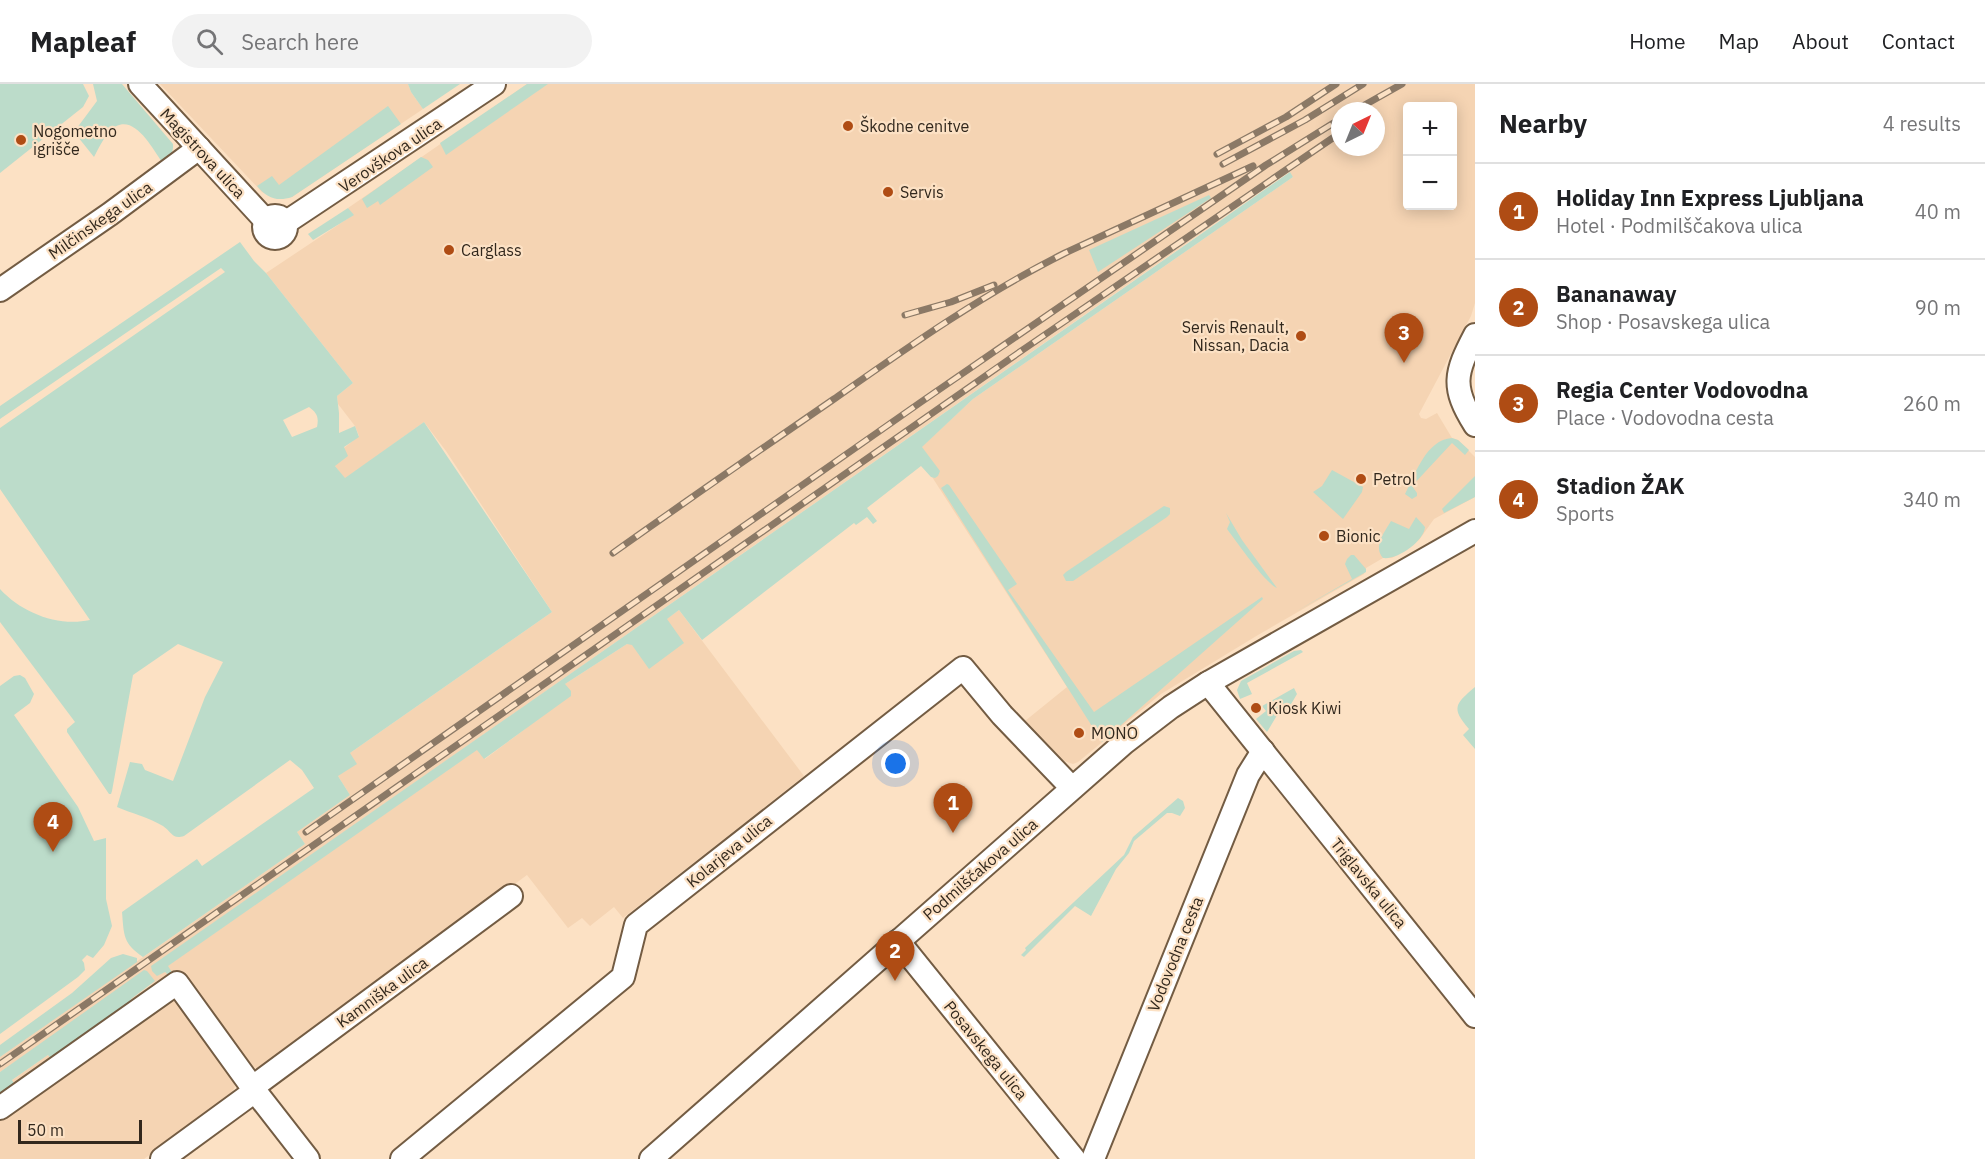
<!DOCTYPE html>
<html lang="en">
<head>
<meta charset="utf-8">
<style>
  :root { --surface:#fff; --page:#f2f2f2; --text:#202124; --muted:#757577; --line:#e0e0e0; --accent:#af4c14 }
  body { margin:0; font-family:"IBM Plex Sans",sans-serif; background:var(--page); color:var(--text) }
  .controls { position:absolute; right:18px; top:18px; display:grid; overflow:hidden; border-radius:6px; box-shadow:0 3px 15px #0003 }
  .controls button { width:54px; height:54px; display:grid; place-items:center; padding:0; border:0; border-bottom:2px solid var(--line); background:var(--surface); color:var(--text); font:30px sans-serif }
  .compass { position:absolute; left:1331px; top:18px; width:54px; height:54px; border-radius:50%; background:var(--surface); box-shadow:0 3px 15px #0003; rotate:43deg }
  .scale { position:absolute; left:18px; bottom:15px; width:124px; box-sizing:border-box; padding-left:6px; border:3px solid #32281d; border-top:0; font-size:16px; line-height:21px; white-space:nowrap; color:#32281d; -webkit-text-stroke:4px #fce1c4; paint-order:stroke }
  .you { position:absolute; left:896px; top:680px; width:21px; height:21px; margin:-15px; border:4px solid #fff; border-radius:50%; background:#1a73e8; box-shadow:0 0 0 9px #1a73e833 }
  .badge { display:grid; place-items:center; width:39px; height:39px; border-radius:50%; background:var(--accent); color:#fff; font-size:20px; font-weight:700 }
  .pin { position:absolute; translate:-50% -50px; filter:drop-shadow(0 2px 3px #0008) }
  .pin::after { content:''; position:absolute; top:32px; width:21px; height:18px; background:inherit; clip-path:polygon(0 0,100% 0,50% 100%) }
  .list { margin:0; padding:0; list-style:none }
  h2 { display:flex; justify-content:space-between; align-items:center; height:78px; margin:0; padding:0 24px; font-size:26px }
  h2 small { font-size:20px; font-weight:400; color:var(--muted) }
  .list li { display:grid; grid-template-columns:39px 1fr auto; gap:18px; align-items:center; box-sizing:border-box; height:96px; padding:0 24px; border-top:2px solid var(--line) }
  .list b { display:block; font-size:22px; white-space:nowrap }
  .list p { margin:0; font-size:20px; white-space:nowrap; color:var(--muted) }
  .list em { font-size:20px; font-style:normal; color:var(--muted) }
  .icon { flex:none; width:33px; height:33px; fill:none; stroke:currentColor; stroke-width:2; stroke-linecap:round; stroke-linejoin:round }
  .map { position:relative; flex:none; width:1475px; height:1075px; overflow:hidden }
  header { display:flex; align-items:center; gap:36px; box-sizing:border-box; height:84px; padding:0 30px; background:var(--surface); border-bottom:2px solid var(--line) }
  header strong { font-size:28px }
  nav { display:flex; gap:33px; margin-inline-start:auto; font-size:21px }
  .search { width:420px; height:54px; background:var(--page); display:flex; align-items:center; gap:15px; box-sizing:border-box; padding:0 21px; border-radius:33px; color:var(--muted); font-size:22px }
  main { display:flex }
  aside { flex:1; background:var(--surface) }
  .map>svg:first-child { display:block }
</style>
</head>
<body>
<header>
<strong>Mapleaf</strong>
<div class="search"><svg class="icon" aria-label="search" viewBox="0 0 24 24"><circle cx="10" cy="10" r="6"/><path d="M15 15l6 6"/></svg>Search here</div>
<nav><a>Home</a><a>Map</a><a>About</a><a>Contact</a></nav>
</header>
<main>
<div class="map">
<svg width="1475" height="1075" viewBox="0 0 1475 1075">
  <rect width="100%" height="100%" fill="#fce1c4"/>
  <!-- built -->
  <g fill="#f5d4b3" fill-rule="evenodd">
    <path d="M160,0H408L411,8L423,25L292,113L278,115L262,108Z"/>
    <path d="M527,0H1475V219L1471,232L1419,330L1421,334L1426,335L1437,329L1452,354L1458,356L1475,373V413L1434,435L1419,456L1392,474H1383L1366,484L1364,490L1258,551L1161,610L1078,678L1073,680L1064,677L1025,637L1067,603L916,368L973,315L1293,93L1289,88L152,882V885L165,888L172,894L175,893L167,882L477,665L485,675L525,645L565,600L627,560H632L679,526L804,692L623,834L614,823L590,842L582,834L568,844L527,791L260,989L255,983L234,999L235,1003L228,1013L144,1075H0V1014L11,997L48,971L53,977L134,920L131,915L155,898L65,944L0,988V973L305,760L297,748L350,711L338,692L350,669L552,528L446,367L424,338L345,395L335,382L344,364L359,352L355,342L338,320L337,312L353,299L266,189L353,131L348,124ZM1408,22H1452V122H1408ZM1340,27H1376V63H1340Z"/>
  </g>
  <!-- green -->
  <g fill="#bcdcca" fill-rule="evenodd">
    <path d="M0,0H83L89,12L83,23L0,89Z"/>
    <path d="M93,0H122L173,60C174,68 169,74 162,78C151,62 131,24 109,48C103,55 98,65 94,73L74,48L97,17Z"/>
    <path d="M408,0H460L423,25L411,8Z"/>
    <path d="M527,0H548L446,71L440,59Z"/>
    <path d="M388,22L401,40L292,113C277,118 267,114 257,102L272,92L279,101Z"/>
    <path d="M421,73L428,76L433,83L380,121L378,117L367,124L362,115Z"/>
    <path d="M1290,88L1293,93L973,315L922,363L940,387L938,392L935,394L931,393L921,382L867,424L877,437L873,440L867,433L856,441L854,439L702,556L679,526L667,535L684,559L649,585L632,561L627,560L565,600L571,607V612L484,675L477,666L168,882L175,893L173,895L165,888L157,892L152,887L151,882Z"/>
    <path d="M1209,111L1211,114L1098,188L1089,166Z"/>
    <path d="M348,124L354,131L313,156L308,150Z"/>
    <path d="M240,158L254,177L266,189L353,299L337,312L339,329V349L355,342L359,353L344,363L348,372L335,382L345,394L424,338L552,528L350,669L357,680L338,692L350,711L297,748L305,760L143,873C123,859 124,852 122,828L197,775L202,782L314,704L302,686L290,676L184,752C172,756 172,748 163,742C150,734 131,729 117,723L130,678L142,680L145,686L173,697L205,613L223,578L178,560L133,591L112,707L111,710H109L67,648V645L75,638L0,538V505C22,529 58,543 90,536L0,405V344L225,188L221,184L0,335V322ZM309,323C317,329 319,333 317,343L292,353L283,336Z"/>
    <path d="M1452,354L1458,356L1469,366L1465,371L1452,359L1412,402L1417,409V412L1412,415L1405,410C1416,389 1426,356 1452,354Z"/>
    <path d="M1332,386L1363,403L1362,408L1343,435L1313,408L1322,402Z"/>
    <path d="M1475,392V413L1444,429L1442,425Z"/>
    <path d="M947,400L949,401L1017,500L1008,506L1094,628L1262,513L1263,515L1102,658L941,404Z"/>
    <path d="M1164,422L1170,424V430L1167,433L1073,497H1066L1063,491L1066,488Z"/>
    <path d="M1226,429L1242,456L1277,504C1265,499 1237,458 1227,445L1230,438Z"/>
    <path d="M1416,433L1425,443C1424,457 1398,476 1383,474C1373,462 1384,449 1391,437L1409,445Z"/>
    <path d="M1351,471H1354L1366,485V488L1295,528L1352,495L1345,480L1347,475Z"/>
    <path d="M1301,566L1303,568L1247,599L1252,610L1240,615L1237,606L1241,597L1294,567Z"/>
    <path d="M20,591L25,594L34,610L30,619L14,631L78,723L94,757L106,754V815L112,842L104,861L93,874L87,871L82,876L84,879L85,886L78,893L0,950V602L14,592Z"/>
    <path d="M1475,603V665L1463,651L1469,645C1451,624 1455,620 1475,603Z"/>
    <path d="M1294,604L1297,610L1287,627L1279,628L1267,648L1256,635L1266,627L1262,622Z"/>
    <path d="M1178,714L1183,717L1185,724L1180,732L1172,729H1167L1134,757L1129,769L1116,785L1091,832L1075,822L1024,873L1021,871L1026,866L1025,864L1124,771L1133,753Z"/>
    <path d="M123,870L137,874V878L0,973V961L72,909L111,874Z"/>
    <path d="M144,886L147,887L155,897L131,915L134,920L53,977L48,971L12,996L16,1003L0,1014V988Z"/>
  </g>
  <g fill="none" stroke-linecap="round" stroke-linejoin="round">
    <!-- minor casing -->
    <g stroke="#735c43" stroke-width="26">
      <g id="minor">
        <path d="M140,0L266,137"/>
        <circle cx="275" cy="143" r="11"/>
        <path d="M285,139L494,0"/>
        <path d="M0,206L110,130L199,64"/>
        <path d="M1475,251C1455,289 1451,303 1475,341"/>
        <path d="M1208,599L1475,932"/>
        <path d="M898,857L1074,1075"/>
        <path d="M253,1003L511,812"/>
        <path d="M0,1024L177,899L255,1007L308,1075"/>
        <path d="M162,1075L255,1007"/>
        <path d="M402,1075L623,893L636,841L963,584L1002,631L1072,704"/>
        <path d="M651,1075L1124,659L1171,623L1208,599L1475,447"/>
        <path d="M1093,1075L1248,691L1263,667"/>
      </g>
    </g>
    <!-- minor -->
    <use href="#minor" stroke="#fff" stroke-width="22"/>
    <!-- rail casing -->
    <g stroke="#8b7966" stroke-width="7">
      <g id="rail">
        <path d="M1354,27L1402,0"/>
        <path d="M1217,70L1286,33L1336,0"/>
        <path d="M1223,80L1305,36L1363,0"/>
        <path d="M905,231L951,218L994,201"/>
        <path d="M613,469C686,417 760,366 834,315C908,263 983,210 1065,169L1253,82"/>
        <path d="M306,748L921,318L1266,81L1340,35"/>
        <path d="M0,980L1024,265L1340,49"/>
      </g>
    </g>
    <!-- rail -->
    <use href="#rail" stroke="#fce1c4" stroke-width="4.5" stroke-dasharray="14" stroke-linecap="butt"/>
  </g>
  <!-- markers -->
  <g fill="#af4c14" stroke="#fce1c4" stroke-width="2">
    <circle cx="848" cy="42" r="6"/>
    <circle cx="21" cy="56" r="6"/>
    <circle cx="888" cy="108" r="6"/>
    <circle cx="449" cy="166" r="6"/>
    <circle cx="1301" cy="252" r="6"/>
    <circle cx="1361" cy="395" r="6"/>
    <circle cx="1324" cy="452" r="6"/>
    <circle cx="1256" cy="624" r="6"/>
    <circle cx="1079" cy="649" r="6"/>
  </g>
  <g text-anchor="middle" stroke-width="4.5" stroke-linejoin="round" paint-order="stroke">
    <!-- poi labels -->
    <g font-size="16" fill="#32281d" stroke="#fce1c4" text-anchor="start">
      <text x="860" y="48">Škodne cenitve</text>
      <text x="33" y="53">Nogometno<tspan x="33" dy="18">igrišče</tspan></text>
      <text x="900" y="114">Servis</text>
      <text x="461" y="172">Carglass</text>
      <text x="1289" y="249" text-anchor="end">Servis Renault,<tspan x="1289" dy="18">Nissan, Dacia</tspan></text>
      <text x="1373" y="401">Petrol</text>
      <text x="1336" y="458">Bionic</text>
      <text x="1268" y="630">Kiosk Kiwi</text>
      <text x="1091" y="655">MONO</text>
    </g>
    <!-- street labels -->
    <g font-size="16" fill="#32281d" stroke="#fce1c4">
      <text transform="translate(203 69) rotate(47)" y="6">Magistrova ulica</text>
      <text transform="translate(390 71) rotate(-34)" y="6">Verovškova ulica</text>
      <text transform="translate(100 136) rotate(-35)" y="6">Milčinskega ulica</text>
      <text transform="translate(729 767) rotate(-39)" y="6">Kolarjeva ulica</text>
      <text transform="translate(980 785) rotate(-41)" y="6">Podmilščakova ulica</text>
      <text transform="translate(1369 799) rotate(51)" y="6">Triglavska ulica</text>
      <text transform="translate(1175 870) rotate(-68)" y="6">Vodovodna cesta</text>
      <text transform="translate(382 908) rotate(-36)" y="6">Kamniška ulica</text>
      <text transform="translate(986 966) rotate(51)" y="6">Posavskega ulica</text>
    </g>
  </g>
</svg>
<div class="controls">
<button>+</button>
<button>−</button>
</div>
<svg class="compass" viewBox="-18 -18 36 36"><path d="M0-13l5 13h-10z" fill="#e53935"/><path d="M0 13l5-13h-10z" fill="#757577"/></svg>
<div class="scale">50 m</div>
<div class="you"></div>
<div class="pin badge" style="left:953px;top:749px">1</div>
<div class="pin badge" style="left:895px;top:897px">2</div>
<div class="pin badge" style="left:1404px;top:279px">3</div>
<div class="pin badge" style="left:53px;top:768px">4</div>
</div>
<aside>
<h2>Nearby<small>4 results</small></h2>
<ul class="list">
<li><span class="badge">1</span><div><b>Holiday Inn Express Ljubljana</b><p>Hotel · Podmilščakova ulica</p></div><em>40 m</em></li>
<li><span class="badge">2</span><div><b>Bananaway</b><p>Shop · Posavskega ulica</p></div><em>90 m</em></li>
<li><span class="badge">3</span><div><b>Regia Center Vodovodna</b><p>Place · Vodovodna cesta</p></div><em>260 m</em></li>
<li><span class="badge">4</span><div><b>Stadion ŽAK</b><p>Sports</p></div><em>340 m</em></li>
</ul>
</aside>
</main>
</body>
</html>
